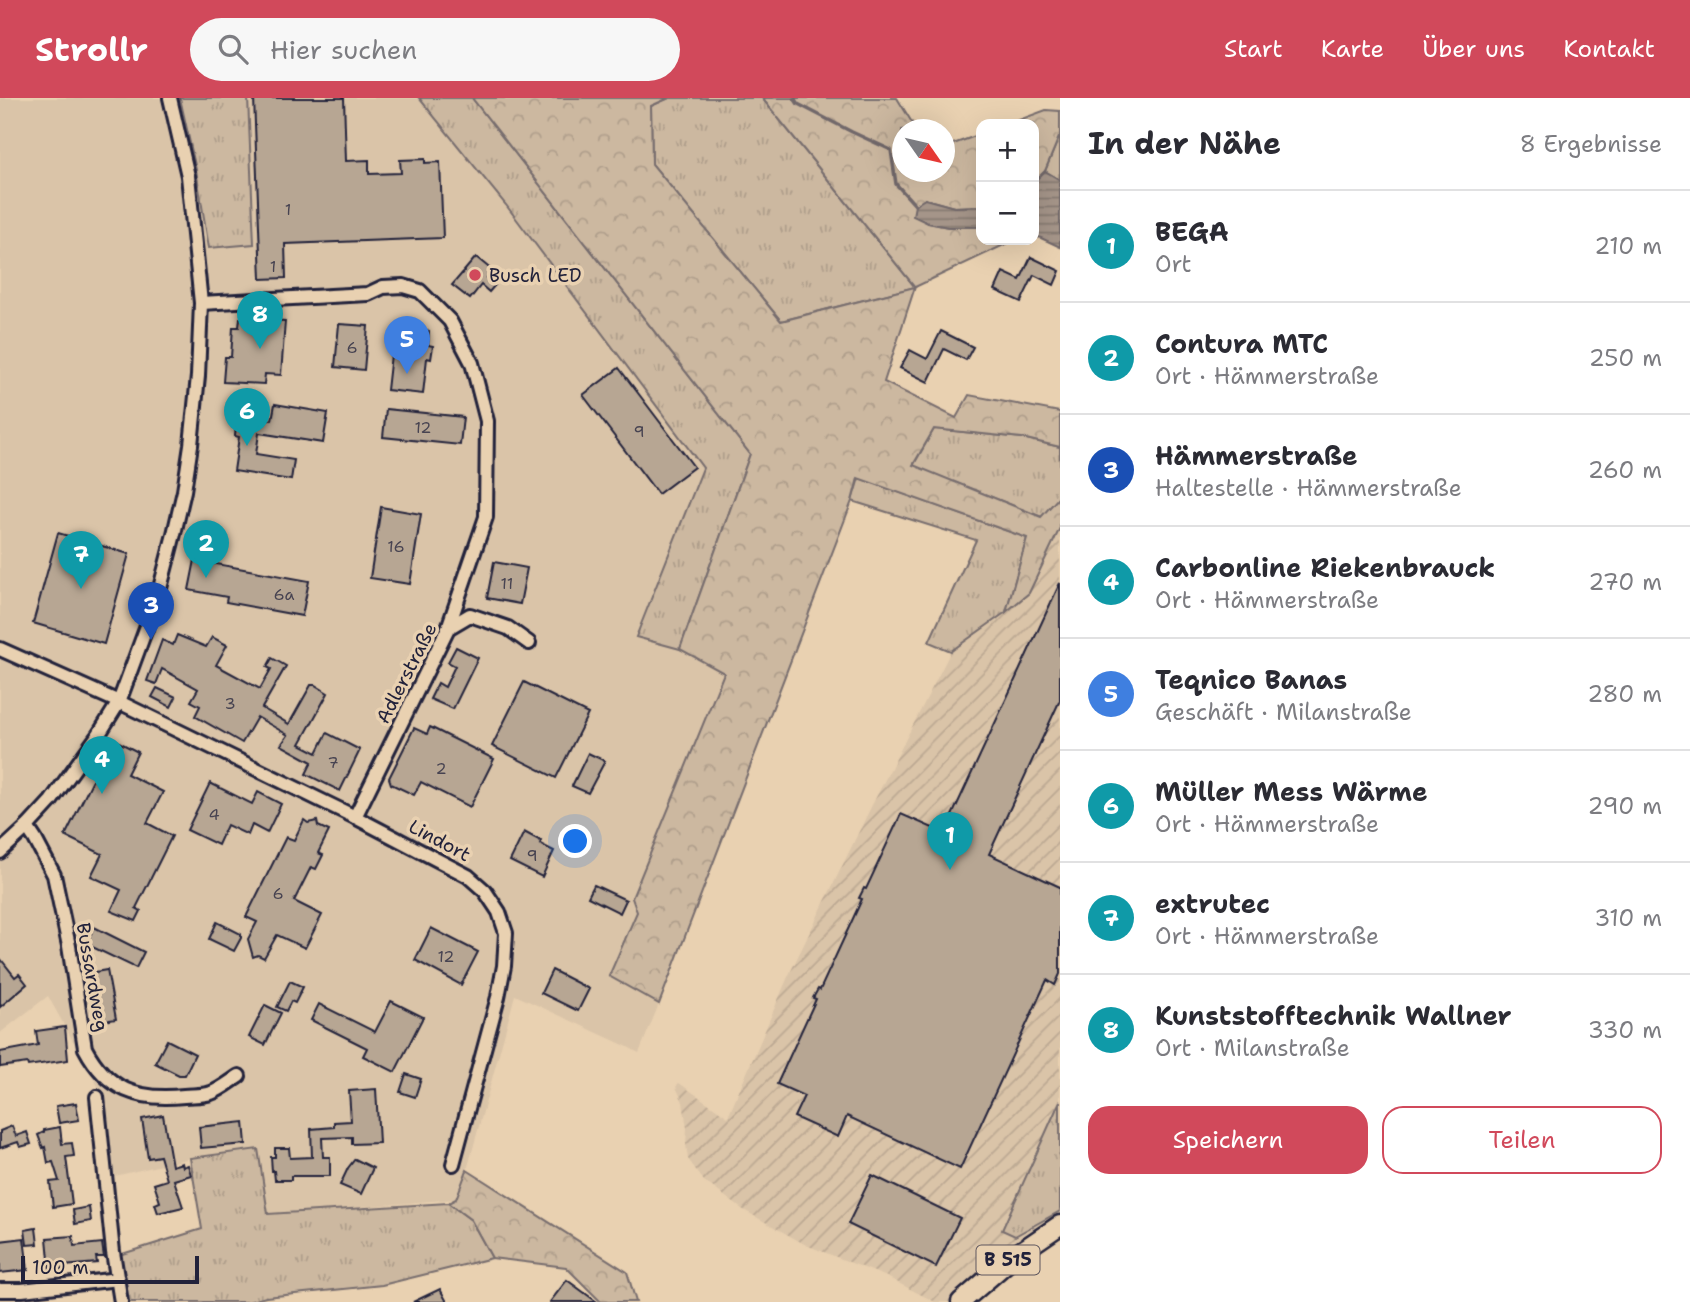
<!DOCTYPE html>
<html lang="de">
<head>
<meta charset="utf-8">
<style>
  :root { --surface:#fff; --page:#f7f7f7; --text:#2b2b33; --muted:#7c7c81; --line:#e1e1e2; --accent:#d1495b }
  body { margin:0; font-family:"Shantell Sans",sans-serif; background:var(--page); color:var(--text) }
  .controls { position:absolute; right:21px; top:21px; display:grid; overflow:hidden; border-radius:14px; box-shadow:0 7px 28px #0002 }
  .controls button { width:63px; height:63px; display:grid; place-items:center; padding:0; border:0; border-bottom:2px solid var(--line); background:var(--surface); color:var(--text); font:35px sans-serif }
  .compass { position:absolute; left:892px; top:21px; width:63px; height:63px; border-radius:50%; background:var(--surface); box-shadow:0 7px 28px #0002; rotate:124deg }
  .scale { position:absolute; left:21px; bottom:18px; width:178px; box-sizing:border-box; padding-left:7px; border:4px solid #22223b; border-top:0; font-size:19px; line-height:24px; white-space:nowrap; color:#22223b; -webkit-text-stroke:5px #e9d1b1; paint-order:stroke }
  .you { position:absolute; left:576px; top:744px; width:24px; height:24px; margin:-18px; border:5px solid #fff; border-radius:50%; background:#1a73e8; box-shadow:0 0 0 10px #1a73e833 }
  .badge { display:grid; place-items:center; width:46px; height:46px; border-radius:50%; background:var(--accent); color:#fff; font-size:23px; font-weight:700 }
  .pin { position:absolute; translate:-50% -58px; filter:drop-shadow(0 2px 4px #0008) }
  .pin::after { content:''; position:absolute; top:37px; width:24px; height:21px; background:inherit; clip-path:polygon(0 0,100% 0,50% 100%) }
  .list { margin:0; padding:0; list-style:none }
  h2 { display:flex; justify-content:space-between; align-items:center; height:91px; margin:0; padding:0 28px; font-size:30px }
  h2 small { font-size:23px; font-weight:400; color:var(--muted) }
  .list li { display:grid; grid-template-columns:46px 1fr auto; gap:21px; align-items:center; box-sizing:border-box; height:112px; padding:0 28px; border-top:2px solid var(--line) }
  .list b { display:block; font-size:26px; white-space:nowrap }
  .list p { margin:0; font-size:23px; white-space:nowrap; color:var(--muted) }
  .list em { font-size:23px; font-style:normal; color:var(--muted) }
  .actions { display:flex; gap:14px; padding:21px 28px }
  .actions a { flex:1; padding:16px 0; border:2px solid var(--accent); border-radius:21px; text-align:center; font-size:24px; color:var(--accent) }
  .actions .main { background:var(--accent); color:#fff }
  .icon { flex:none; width:38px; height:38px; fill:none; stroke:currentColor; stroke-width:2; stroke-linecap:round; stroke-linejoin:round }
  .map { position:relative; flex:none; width:1060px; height:1204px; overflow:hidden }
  header { display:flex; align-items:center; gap:42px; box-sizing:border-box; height:98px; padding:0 35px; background:var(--accent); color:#fff }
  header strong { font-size:33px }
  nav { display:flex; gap:38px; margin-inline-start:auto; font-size:24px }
  .search { width:490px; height:63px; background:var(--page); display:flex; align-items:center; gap:18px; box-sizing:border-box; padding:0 24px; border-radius:38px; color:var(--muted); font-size:26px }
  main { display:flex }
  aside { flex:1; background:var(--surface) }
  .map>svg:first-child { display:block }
</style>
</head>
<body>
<header>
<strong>Strollr</strong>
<div class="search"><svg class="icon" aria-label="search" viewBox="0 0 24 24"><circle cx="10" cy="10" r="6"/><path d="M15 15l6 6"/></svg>Hier suchen</div>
<nav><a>Start</a><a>Karte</a><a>Über uns</a><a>Kontakt</a></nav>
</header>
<main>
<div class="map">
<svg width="1060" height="1204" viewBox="0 0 1060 1204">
  <defs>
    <pattern id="industrial-furrows" width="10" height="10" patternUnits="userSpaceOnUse" patternTransform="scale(1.75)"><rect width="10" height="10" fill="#dac4a8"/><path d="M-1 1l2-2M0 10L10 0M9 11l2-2" fill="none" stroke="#bba892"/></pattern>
    <pattern id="grass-tufts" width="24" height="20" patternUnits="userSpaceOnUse" patternTransform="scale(1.75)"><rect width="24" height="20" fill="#ccb8a0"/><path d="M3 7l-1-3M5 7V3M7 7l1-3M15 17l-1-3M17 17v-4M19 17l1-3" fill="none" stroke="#af9e8b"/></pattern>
    <pattern id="forest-crowns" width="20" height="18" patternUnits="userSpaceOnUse" patternTransform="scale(1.75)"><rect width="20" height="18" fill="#ccb8a0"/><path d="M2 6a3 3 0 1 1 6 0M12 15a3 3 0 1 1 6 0" fill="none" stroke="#af9e8b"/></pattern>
    <pattern id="water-rules" width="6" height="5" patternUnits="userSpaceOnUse" patternTransform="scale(1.75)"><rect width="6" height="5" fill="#a59589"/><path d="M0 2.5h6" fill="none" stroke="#867971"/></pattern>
  </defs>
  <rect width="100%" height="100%" fill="#e9d1b1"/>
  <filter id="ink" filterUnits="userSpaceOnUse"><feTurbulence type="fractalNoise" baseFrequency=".0143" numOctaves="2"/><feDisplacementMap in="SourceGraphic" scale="14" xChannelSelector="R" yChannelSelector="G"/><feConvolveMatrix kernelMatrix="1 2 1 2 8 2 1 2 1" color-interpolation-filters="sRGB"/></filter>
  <g filter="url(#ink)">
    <!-- built -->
    <path fill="#dac4a8" d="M0,0H419L506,107L703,370L636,539L680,551L724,574L632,800L637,814L609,878L659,906L639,955L626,948L515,897L467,1072L456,1101L267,1117L258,1051L190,1060L111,1079L105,1001L48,898L0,935Z"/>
    <!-- industrial -->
    <path fill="url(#industrial-furrows)" d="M1060,430V1121L995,1159L949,1204H935L887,1179L806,1147L742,1111L704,1083L688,1061L686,1046L687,1030L683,1004L676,989L679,985L728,1019L787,881L869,713L951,553L1029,495Z"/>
    <!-- grass -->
    <g fill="url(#grass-tufts)" stroke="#776d6e" stroke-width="2">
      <path d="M180,0H248L254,146L209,150L196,72Z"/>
      <path d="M419,0H472L750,356L680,551L636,539L703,370L506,107Z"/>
      <path d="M669,0H762L915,189L781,223L652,66L651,8Z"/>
      <path d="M1059,39H1060V82L1045,73Z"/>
      <path d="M934,331L1022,340L1060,349V398L1042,419L913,368Z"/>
      <path d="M859,380L1027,440L1006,514L951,553L929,544L976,442L852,403Z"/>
      <path d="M1060,1003V1113L1015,1138L1002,1132Z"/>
      <path d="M258,1051L268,1116L448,1105L471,1122L492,1160L382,1187L266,1199L248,1204H127L119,1157L202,1131L190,1060Z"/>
    </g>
    <!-- forest -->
    <g fill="url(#forest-crowns)" stroke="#776d6e" stroke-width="2">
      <path d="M472,0H669L651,8L652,66L781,223L915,189L762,0H897L916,31L902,32V74H944L945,49L981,36V108L954,109L925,101L928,125L948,129H981V142H1007L1006,146L915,189L884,284L956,320L969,297L1060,314V349L1022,340L934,331L913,367L1041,419L1060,398V430L1029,495L1006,514L1027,440L858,380L852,403L659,906L609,878L637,814L632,800L724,575L680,551L750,356Z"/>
      <path d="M1046,12L1060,13V39H1059L1045,73L1034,84V26H1008Z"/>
      <path d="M467,1072L627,1174L636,1204H601L566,1169L492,1160L471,1122L448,1105L456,1101Z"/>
    </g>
    <!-- water -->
    <g fill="url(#water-rules)" stroke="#71676a" stroke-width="2">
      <path d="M1045,73L1060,82V149L1041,140L1034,138V84Z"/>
      <path d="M925,101L954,109L981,108V129H948L928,125L913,118L915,107Z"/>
    </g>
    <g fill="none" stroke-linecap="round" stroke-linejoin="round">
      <!-- stream -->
      <path stroke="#71676a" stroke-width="3.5" d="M794,0L798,6L852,34L891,52L896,86L915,107"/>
    </g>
    <!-- building -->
    <g fill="#b7a693" stroke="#22223b" stroke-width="2">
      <path d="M254,0H344L346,63L369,62V76L401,75L400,62L425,61V65L440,64L443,140L285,146L286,180L261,181Z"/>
      <path d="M476,159L493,173L487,180L495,187L489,194L481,187L470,201L452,187Z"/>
      <path d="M1031,159L1060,173L1054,187L1034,177L1021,204L995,192L1003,174L1020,182Z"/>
      <path d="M240,220L285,223L281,277L265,276L264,286L223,284L225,259H231L233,229H239Z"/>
      <path d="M339,226L368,228L364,272L335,269Z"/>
      <path d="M394,230L429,233L428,247L433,248L431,261L427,260L423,296L387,292Z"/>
      <path d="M941,233L973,249L966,262L944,251L928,284L900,270L910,252L927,261Z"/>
      <path d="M619,270L694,369L658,396L583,297Z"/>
      <path d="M275,306L328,315L323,345L259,335L256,356L294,362L291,382L234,373L239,339L235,338L236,327H241L242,318L272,322Z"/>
      <path d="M386,311L463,319L460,347L383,339Z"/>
      <path d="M381,409L421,416L410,486L370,480Z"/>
      <path d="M58,435L129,456L104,546L33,525Z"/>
      <path d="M195,462L309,483L302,518L226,504L227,499L189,492Z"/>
      <path d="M494,464L527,470L520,506L487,500Z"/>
      <path d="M1060,485V602L989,756L1060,789V876L1055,887L1047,882L960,1071L847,1018L838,1039L794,1019L804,998L777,986L816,901L813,900L818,891L820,892L862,801L859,800L864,790L866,791L901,716L944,735Z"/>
      <path d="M177,537L206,549L212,539L227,547L216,567L260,591L271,571L267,569L272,560L286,568L262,610L289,626L311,587H315L328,595L300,646L317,655L327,635L360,652L340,693L306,676L312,664L281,647L288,637L257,619L242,645L195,618L200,608L191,603L198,591L162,571L156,586L147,583L162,542L173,547Z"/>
      <path d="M456,549L478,560L453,611L430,601L438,585L445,589L455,568L448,564Z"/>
      <path d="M524,584L588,616L556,680L492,648Z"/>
      <path d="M157,590L176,599L171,609L152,599Z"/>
      <path d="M430,629L494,661L470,709L421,684L414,697L391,686L389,680L414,630L427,636Z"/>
      <path d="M113,641L138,654L127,676L163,694L147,725L172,738L136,810L141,813L136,823L111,813L121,792L91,778L102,756L65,738Z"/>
      <path d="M588,655L605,663L588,695L572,688Z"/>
      <path d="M210,685L252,706L258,694L281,706L267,735L252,727L248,737L227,727L218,747L187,732Z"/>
      <path d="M304,722L308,725L317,723L318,728L329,733L318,755L323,757L316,771L311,769L294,803L322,817L305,850L277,837L264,860L258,857L253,859L248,841L257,824L246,819L286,739L294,742Z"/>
      <path d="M524,734L541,743L540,746L554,753L542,779L510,763Z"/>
      <path d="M594,787L626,802L620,815L588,799Z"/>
      <path d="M217,824L241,836V840L234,853L209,841Z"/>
      <path d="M94,829L144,854L136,870L86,846Z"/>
      <path d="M431,830L478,854L461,887L415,862Z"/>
      <path d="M0,860L15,879L19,876L27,886L0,909Z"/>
      <path d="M107,872L116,921L98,924L89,875Z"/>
      <path d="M552,872L589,891L578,913L541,895Z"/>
      <path d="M290,883L303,889L295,905L291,903L286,913L277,909Z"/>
      <path d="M391,903L423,919L395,974L363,958L367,950L311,922L319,906L375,934Z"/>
      <path d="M265,907L281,915L265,947L249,939Z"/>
      <path d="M65,929L68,962L28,968L27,965L0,969V954L38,947L36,933Z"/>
      <path d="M167,942L195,956L185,977H179L155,965Z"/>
      <path d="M406,976L421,981L415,999L400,994Z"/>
      <path d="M376,991L379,1045L352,1046V1039L322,1040L323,1059H330V1078H291V1082H275L274,1073H272L271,1059H275V1050H289L290,1060L312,1059L311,1031L334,1029V1024L351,1023L349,993Z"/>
      <path d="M76,1005L79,1022L59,1025L56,1008Z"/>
      <path d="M163,1017L172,1068L182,1065L183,1069L188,1067L191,1077L174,1082L183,1109L158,1115L155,1106L160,1104L154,1086L167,1082L160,1058L148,1060L142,1021Z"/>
      <path d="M244,1024L246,1046L201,1050L199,1029Z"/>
      <path d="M12,1028L16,1038L27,1034L31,1046L20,1049L18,1044L0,1050V1033Z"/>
      <path d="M60,1029L62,1046L72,1045L74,1058L66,1059L72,1106L53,1109L50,1084L59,1083L53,1064L48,1065L45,1049L43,1050L38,1037L44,1034V1032Z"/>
      <path d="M355,1061L373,1070L361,1096L340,1087L348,1070Z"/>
      <path d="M872,1077L960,1120L936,1169L848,1126Z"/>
      <path d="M89,1109L91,1123L75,1126L73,1112Z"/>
      <path d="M36,1130L38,1146L27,1147L25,1132Z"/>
      <path d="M73,1138L74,1148L102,1145L104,1159H96L97,1165L64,1168V1171L50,1172L47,1140Z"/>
      <path d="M24,1140L28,1172L0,1175V1143Z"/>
      <path d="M567,1182L597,1204H550Z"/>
      <path d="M440,1191L447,1204H413Z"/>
    </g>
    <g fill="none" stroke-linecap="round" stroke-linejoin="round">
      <!-- street casing -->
      <g stroke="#22223b" stroke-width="18">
        <g id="street">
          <path d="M201,205L368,196L383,189L403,188L420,193L450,223L472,265L487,323L486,419L448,530"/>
          <path d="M0,551L119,604L355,719L468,778L485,793L499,814L506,835L504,868L498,899L453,1066"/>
          <path d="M355,719L448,530L470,517L508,530L529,545"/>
          <path d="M27,729L35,741L54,777L69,848L85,950C107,992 138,1003 184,998C192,997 203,998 211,995C220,992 230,984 239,978"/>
          <path d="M0,754L27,729L51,703L99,636L119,604L158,498L174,436L184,393L191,347L198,278L201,205L188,78L170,0"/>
          <path d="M97,999L113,1154L121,1204"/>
          <path d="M0,1192H22L118,1181"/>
        </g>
      </g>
      <!-- primary casing -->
      <g stroke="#22223b" stroke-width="23">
        <path id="primary" d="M961,1204L1013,1159L1060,1127"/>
      </g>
      <!-- street -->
      <use href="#street" stroke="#e9d1b1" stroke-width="12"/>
      <!-- primary -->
      <use href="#primary" stroke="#e9d1b1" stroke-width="18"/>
    </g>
  </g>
  <!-- markers -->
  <circle fill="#d1495b" stroke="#e9d1b1" stroke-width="2.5" cx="475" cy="177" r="7"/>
  <g text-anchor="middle" stroke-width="7" stroke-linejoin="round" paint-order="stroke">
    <!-- number labels -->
    <g font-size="16" fill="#474351">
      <text x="288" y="117">1</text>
      <text x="273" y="174">1</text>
      <text x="352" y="255">6</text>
      <text x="423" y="335">12</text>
      <text x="639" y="339">9</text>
      <text x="396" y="454">16</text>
      <text x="507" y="491">11</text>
      <text x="284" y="502">6a</text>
      <text x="230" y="611">3</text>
      <text x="333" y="670">7</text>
      <text x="441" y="676">2</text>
      <text x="214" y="722">4</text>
      <text x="532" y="763">9</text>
      <text x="278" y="801">6</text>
      <text x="446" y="864">12</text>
    </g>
    <!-- shield labels -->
    <rect fill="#e9d1b1" stroke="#5e565e" stroke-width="2" x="976.5" y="1147.5" width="63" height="29" rx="5"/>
    <g font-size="18" font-weight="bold" fill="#22223b">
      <text x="1008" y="1168">B 515</text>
    </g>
    <!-- poi labels -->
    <g font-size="19" fill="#22223b" stroke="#e9d1b1" text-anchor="start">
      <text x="489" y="184">Busch LED</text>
    </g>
    <!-- street labels -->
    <g font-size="19" fill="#22223b" stroke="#e9d1b1">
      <text transform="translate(406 575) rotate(-63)" y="7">Adlerstraße</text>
      <text transform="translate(440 742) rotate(28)" y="7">Lindort</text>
      <text transform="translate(93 879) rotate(80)" y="7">Bussardweg</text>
    </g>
  </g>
</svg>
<div class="controls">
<button>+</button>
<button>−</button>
</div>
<svg class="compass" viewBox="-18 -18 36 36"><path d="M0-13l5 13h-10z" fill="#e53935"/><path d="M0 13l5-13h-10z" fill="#7c7c81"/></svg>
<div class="scale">100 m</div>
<div class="you"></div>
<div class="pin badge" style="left:950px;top:772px;background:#0f9aa8">1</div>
<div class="pin badge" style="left:206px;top:480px;background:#0f9aa8">2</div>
<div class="pin badge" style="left:151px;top:542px;background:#1a4fb4">3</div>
<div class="pin badge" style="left:102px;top:696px;background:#0f9aa8">4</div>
<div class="pin badge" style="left:407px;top:276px;background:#3f7fe0">5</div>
<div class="pin badge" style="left:247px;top:348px;background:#0f9aa8">6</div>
<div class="pin badge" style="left:81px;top:491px;background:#0f9aa8">7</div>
<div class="pin badge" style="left:260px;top:251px;background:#0f9aa8">8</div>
</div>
<aside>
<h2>In der Nähe<small>8 Ergebnisse</small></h2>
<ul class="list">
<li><span class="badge" style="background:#0f9aa8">1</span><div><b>BEGA</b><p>Ort</p></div><em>210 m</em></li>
<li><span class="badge" style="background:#0f9aa8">2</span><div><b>Contura MTC</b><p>Ort · Hämmerstraße</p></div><em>250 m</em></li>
<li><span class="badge" style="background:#1a4fb4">3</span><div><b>Hämmerstraße</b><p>Haltestelle · Hämmerstraße</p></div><em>260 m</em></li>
<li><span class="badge" style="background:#0f9aa8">4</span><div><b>Carbonline Riekenbrauck</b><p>Ort · Hämmerstraße</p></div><em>270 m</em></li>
<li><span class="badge" style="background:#3f7fe0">5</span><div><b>Teqnico Banas</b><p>Geschäft · Milanstraße</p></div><em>280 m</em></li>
<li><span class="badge" style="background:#0f9aa8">6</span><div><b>Müller Mess Wärme</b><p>Ort · Hämmerstraße</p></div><em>290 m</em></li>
<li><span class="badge" style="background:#0f9aa8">7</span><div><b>extrutec</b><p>Ort · Hämmerstraße</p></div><em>310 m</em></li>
<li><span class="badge" style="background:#0f9aa8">8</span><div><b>Kunststofftechnik Wallner</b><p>Ort · Milanstraße</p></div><em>330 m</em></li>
</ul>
<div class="actions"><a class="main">Speichern</a><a>Teilen</a></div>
</aside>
</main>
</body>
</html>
